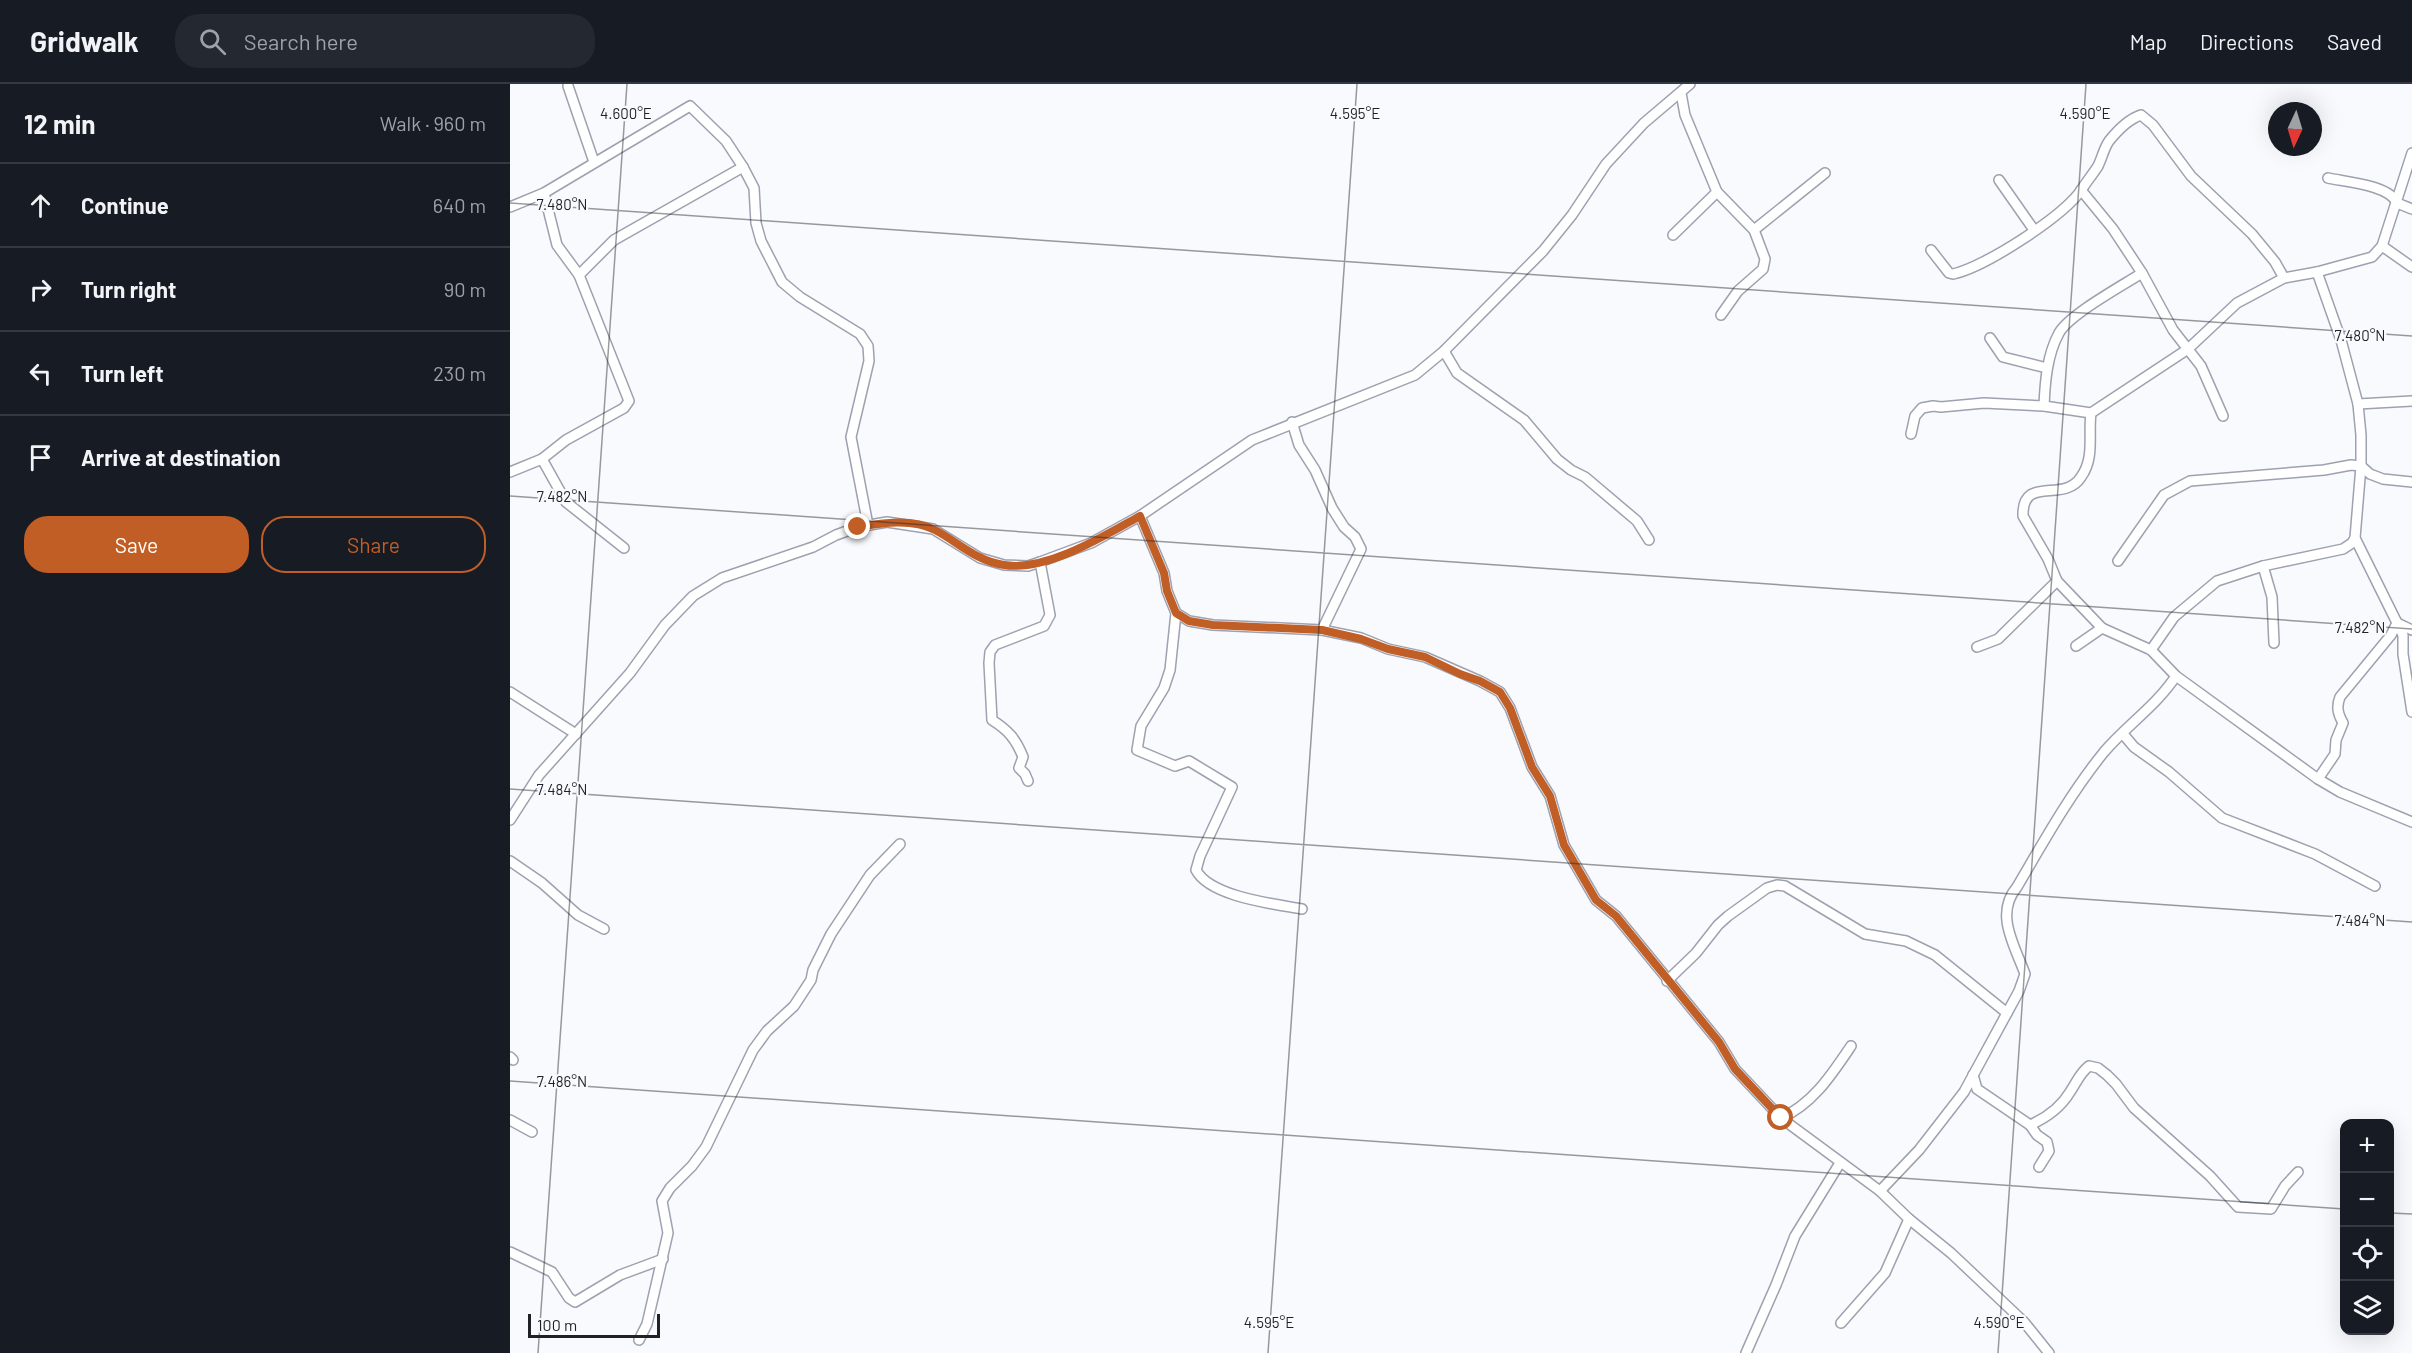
<!DOCTYPE html>
<html lang="en">
<head>
<meta charset="utf-8">
<style>
  :root { --surface:#171b24; --page:#242831; --text:#f1f3f6; --muted:#9ea1a6; --line:#363941; --accent:#c15e25 }
  body { margin:0; font-family:Barlow,sans-serif; background:var(--page); color:var(--text) }
  .controls { position:absolute; right:18px; bottom:18px; display:grid; overflow:hidden; border-radius:12px; box-shadow:0 6px 24px #0002 }
  .controls button { width:54px; height:54px; display:grid; place-items:center; padding:0; border:0; border-bottom:2px solid var(--line); background:var(--surface); color:var(--text); font:30px sans-serif }
  .compass { position:absolute; left:1758px; top:18px; width:54px; height:54px; border-radius:50%; background:var(--surface); box-shadow:0 6px 24px #0002; rotate:184deg }
  .scale { position:absolute; left:18px; bottom:15px; width:132px; box-sizing:border-box; padding-left:6px; border:3px solid #1f2126; border-top:0; font-size:16px; line-height:21px; white-space:nowrap; color:#1f2126; -webkit-text-stroke:4px #f9fafd; paint-order:stroke }
  .stop { position:absolute; width:18px; height:18px; margin:-14px; border:4px solid #c15e25; border-radius:50%; background:#fff }
  .stop.end { background:#c15e25; border-color:#fff; box-shadow:0 2px 6px #0008 }
  .list { margin:0; padding:0; list-style:none }
  h2 { display:flex; justify-content:space-between; align-items:center; height:78px; margin:0; padding:0 24px; font-size:26px }
  h2 small { font-size:20px; font-weight:400; color:var(--muted) }
  .list li { display:grid; grid-template-columns:39px 1fr auto; gap:18px; align-items:center; box-sizing:border-box; height:84px; padding:0 24px; border-top:2px solid var(--line) }
  .list b { display:block; font-size:22px; white-space:nowrap }
  .list em { font-size:20px; font-style:normal; color:var(--muted) }
  .actions { display:flex; gap:12px; padding:18px 24px }
  .actions a { flex:1; padding:14px 0; border:2px solid var(--accent); border-radius:24px; text-align:center; font-size:21px; color:var(--accent) }
  .actions .main { background:var(--accent); color:#fff }
  .icon { flex:none; width:33px; height:33px; fill:none; stroke:currentColor; stroke-width:2; stroke-linecap:round; stroke-linejoin:round }
  .map { position:relative; flex:none; width:1902px; height:1269px; overflow:hidden }
  header { display:flex; align-items:center; gap:36px; box-sizing:border-box; height:84px; padding:0 30px; background:var(--surface); border-bottom:2px solid var(--line) }
  header strong { font-size:28px }
  nav { display:flex; gap:33px; margin-inline-start:auto; font-size:21px }
  .search { width:420px; height:54px; background:var(--page); display:flex; align-items:center; gap:15px; box-sizing:border-box; padding:0 21px; border-radius:24px; color:var(--muted); font-size:22px }
  main { display:flex }
  aside { flex:1; background:var(--surface) }
  .map>svg:first-child { display:block }
</style>
</head>
<body>
<header>
<strong>Gridwalk</strong>
<div class="search"><svg class="icon" aria-label="search" viewBox="0 0 24 24"><circle cx="10" cy="10" r="6"/><path d="M15 15l6 6"/></svg>Search here</div>
<nav><a>Map</a><a>Directions</a><a>Saved</a></nav>
</header>
<main>
<aside>
<h2>12 min<small>Walk · 960 m</small></h2>
<ul class="list">
<li><svg class="icon" aria-label="ahead" viewBox="0 0 24 24"><path d="M12 20V5M6 11l6-6 6 6"/></svg><div><b>Continue</b></div><em>640 m</em></li>
<li><svg class="icon" aria-label="right" viewBox="0 0 24 24"><path d="M7 20v-9h11M14 6l5 5-5 5"/></svg><div><b>Turn right</b></div><em>90 m</em></li>
<li><svg class="icon" aria-label="left" viewBox="0 0 24 24"><path d="M17 20v-9H6M10 6l-5 5 5 5"/></svg><div><b>Turn left</b></div><em>230 m</em></li>
<li><svg class="icon" aria-label="arrive" viewBox="0 0 24 24"><path d="M6 21V4h12l-3 4 3 4H6"/></svg><div><b>Arrive at destination</b></div></li>
</ul>
<div class="actions"><a class="main">Save</a><a>Share</a></div>
</aside>
<div class="map">
<svg width="1902" height="1269" viewBox="0 0 1902 1269">
  <rect width="100%" height="100%" fill="#f9fafd"/>
  <g fill="none" stroke-linecap="round" stroke-linejoin="round">
    <!-- minor casing -->
    <g stroke="#9da1b0" stroke-width="12">
      <g id="minor">
        <path d="M58,2L84,78"/>
        <path d="M1171,9L1175,31L1207,108L1244,146L1255,175L1253,185L1228,207L1211,231"/>
        <path d="M1818,94C1836,98 1879,101 1887,119L1902,125"/>
        <path d="M1489,96L1524,146"/>
        <path d="M1571,106L1603,145L1632,189L1663,246L1691,282L1713,332"/>
        <path d="M0,123L34,109L180,22L216,57L233,83L244,104L246,139L251,157L272,198L290,213L350,250L358,262L359,277L341,353L358,441"/>
        <path d="M1244,146L1315,89"/>
        <path d="M1163,151L1207,108"/>
        <path d="M1872,162L1902,183"/>
        <path d="M1421,166L1439,189L1443,190C1475,183 1554,132 1572,105C1577,97 1583,90 1588,82C1592,74 1594,64 1599,57C1607,47 1619,35 1631,31L1643,41L1681,92L1742,150L1765,178L1774,194"/>
        <path d="M1807,188L1831,256L1848,320L1851,351V382L1845,454L1893,551V570L1902,628"/>
        <path d="M69,191L104,156L233,83"/>
        <path d="M1480,254L1493,273L1537,284"/>
        <path d="M934,267L947,289L1014,336L1047,375L1061,386L1075,393L1127,437L1139,456"/>
        <path d="M1848,320L1902,317"/>
        <path d="M1534,322C1535,298 1537,271 1549,249C1560,230 1612,202 1632,189"/>
        <path d="M1581,329C1578,350 1585,374 1571,393C1554,420 1512,390 1513,432L1538,475L1547,497L1592,544L1641,566L1666,592L1808,695L1830,708L1902,738"/>
        <path d="M782,338L789,361L805,386L822,424L834,443L845,453L851,465L812,546"/>
        <path d="M1401,350L1405,332L1412,324L1423,322L1431,323L1474,319L1534,322L1581,329L1678,265L1727,219L1774,194L1807,188L1862,173L1872,162L1902,69"/>
        <path d="M32,375L56,418L114,464"/>
        <path d="M0,388L32,375L56,356L114,324L119,317L69,191L47,161L34,109"/>
        <path d="M630,432L654,489L657,507L666,529L679,537L703,541L812,546L851,554L878,565L915,573L970,597L990,608L1000,624L1022,683L1040,712L1054,761L1086,816L1106,832L1209,958L1225,985L1271,1034L1370,1107L1399,1135L1441,1169L1514,1238L1539,1269"/>
        <path d="M1608,477L1654,411L1680,397L1814,386L1841,381L1851,382L1860,390L1873,395L1902,398"/>
        <path d="M1753,482L1762,513L1764,559"/>
        <path d="M666,529L660,586L654,604L631,642L627,666L665,682L679,677L722,703L690,772L686,786C700,813 765,820 792,825"/>
        <path d="M1566,562L1592,544"/>
        <path d="M1467,563L1488,555L1547,497"/>
        <path d="M1641,566L1664,533L1707,497L1753,482L1833,465L1842,459L1845,454"/>
        <path d="M0,608L66,650"/>
        <path d="M1613,650L1624,663L1659,688L1712,734L1805,770L1865,802"/>
        <path d="M1808,695L1825,670L1826,656L1833,639C1828,630 1826,623 1830,613L1881,551L1887,539L1902,546"/>
        <path d="M518,697L515,690L509,684L513,673C506,655 498,646 482,636L479,579L480,568L485,561L534,542L540,531L530,478"/>
        <path d="M0,736L29,691L120,589L155,541L183,512L212,494L303,463L326,451L348,443L377,438L423,445L470,474L494,481L518,482L530,478L581,459L630,432L742,356L905,291L934,267L1033,167L1062,131L1096,80L1134,39L1180,0"/>
        <path d="M0,777L32,799L68,831L94,845"/>
        <path d="M1157,897L1186,869L1208,841L1218,832L1257,804L1267,801L1275,802L1355,850L1396,857L1425,871L1497,929"/>
        <path d="M0,973L3,976"/>
        <path d="M1463,991L1467,1005L1520,1041L1527,1051L1537,1058L1539,1067L1529,1083"/>
        <path d="M1271,1034C1303,1020 1322,990 1341,962"/>
        <path d="M0,1036L22,1048"/>
        <path d="M1520,1041C1536,1034 1551,1023 1560,1008C1567,998 1569,990 1579,982L1588,984L1597,991L1606,1000L1624,1024L1700,1092L1728,1123L1761,1125L1775,1102L1788,1088"/>
        <path d="M1370,1107L1409,1066L1454,1008L1509,907L1515,890C1505,862 1484,830 1507,803C1534,757 1560,710 1594,668C1617,641 1646,622 1666,592"/>
        <path d="M0,1168L42,1188L59,1214L65,1218L110,1191L153,1175"/>
        <path d="M1331,1239L1375,1189L1399,1135"/>
        <path d="M129,1256L137,1240L158,1149L152,1117L160,1104L182,1082L196,1063L243,966L257,947L284,922L301,896L303,886L321,850L360,791L390,760"/>
        <path d="M1236,1269L1266,1201L1285,1152L1330,1079"/>
      </g>
    </g>
    <!-- minor -->
    <use href="#minor" stroke="#fff" stroke-width="9"/>
  </g>
  <g fill="none" stroke-linecap="round" stroke-linejoin="round">
    <!-- route -->
    <path stroke="#c15e25" stroke-width="8" d="M348,443C372,439 402,434 425,446C448,458 466,477 494,481C536,488 594,452 630,432L654,489L657,507L666,529L679,537L703,541L812,546L851,555L878,565L915,573L950,590L970,597L990,608L1000,624L1022,683L1040,712L1054,761L1086,816L1106,832L1209,958L1225,985L1271,1034"/>
  </g>
  <!-- ticks -->
  <path fill="none" stroke="#1f2126" stroke-width="1.5" stroke-opacity="0.45" d="M0,119L1902,252M0,412L1902,545M0,705L1902,838M0,997L1834,1125M1880,1129L1902,1130M28,1269L117,0M758,1269L847,0M1488,1269L1576,0"/>
  <g font-size="15" text-anchor="middle" fill="#1f2126" stroke="#f9fafd" stroke-width="4.5" stroke-linejoin="round" paint-order="stroke">
    <text x="116" y="35">4.600°E</text>
    <text x="845" y="35">4.595°E</text>
    <text x="1575" y="35">4.590°E</text>
    <text x="52" y="126">7.480°N</text>
    <text x="1850" y="257">7.480°N</text>
    <text x="52" y="418">7.482°N</text>
    <text x="1850" y="549">7.482°N</text>
    <text x="52" y="711">7.484°N</text>
    <text x="1850" y="842">7.484°N</text>
    <text x="52" y="1003">7.486°N</text>
    <text x="759" y="1244">4.595°E</text>
    <text x="1489" y="1244">4.590°E</text>
  </g>
</svg>
<div class="controls">
<button>+</button>
<button>−</button>
<button><svg class="icon" aria-label="locate" viewBox="0 0 24 24"><circle cx="12" cy="12" r="6"/><path d="M12 2v4M12 18v4M2 12h4M18 12h4"/></svg></button>
<button><svg class="icon" aria-label="layers" viewBox="0 0 24 24"><path d="M12 4l9 5-9 5-9-5zM3 14l9 5 9-5"/></svg></button>
</div>
<svg class="compass" viewBox="-18 -18 36 36"><path d="M0-13l5 13h-10z" fill="#e53935"/><path d="M0 13l5-13h-10z" fill="#9ea1a6"/></svg>
<div class="scale">100 m</div>
<div class="stop" style="left:1271px;top:1034px"></div>
<div class="stop end" style="left:348px;top:443px"></div>
</div>
</main>
</body>
</html>
